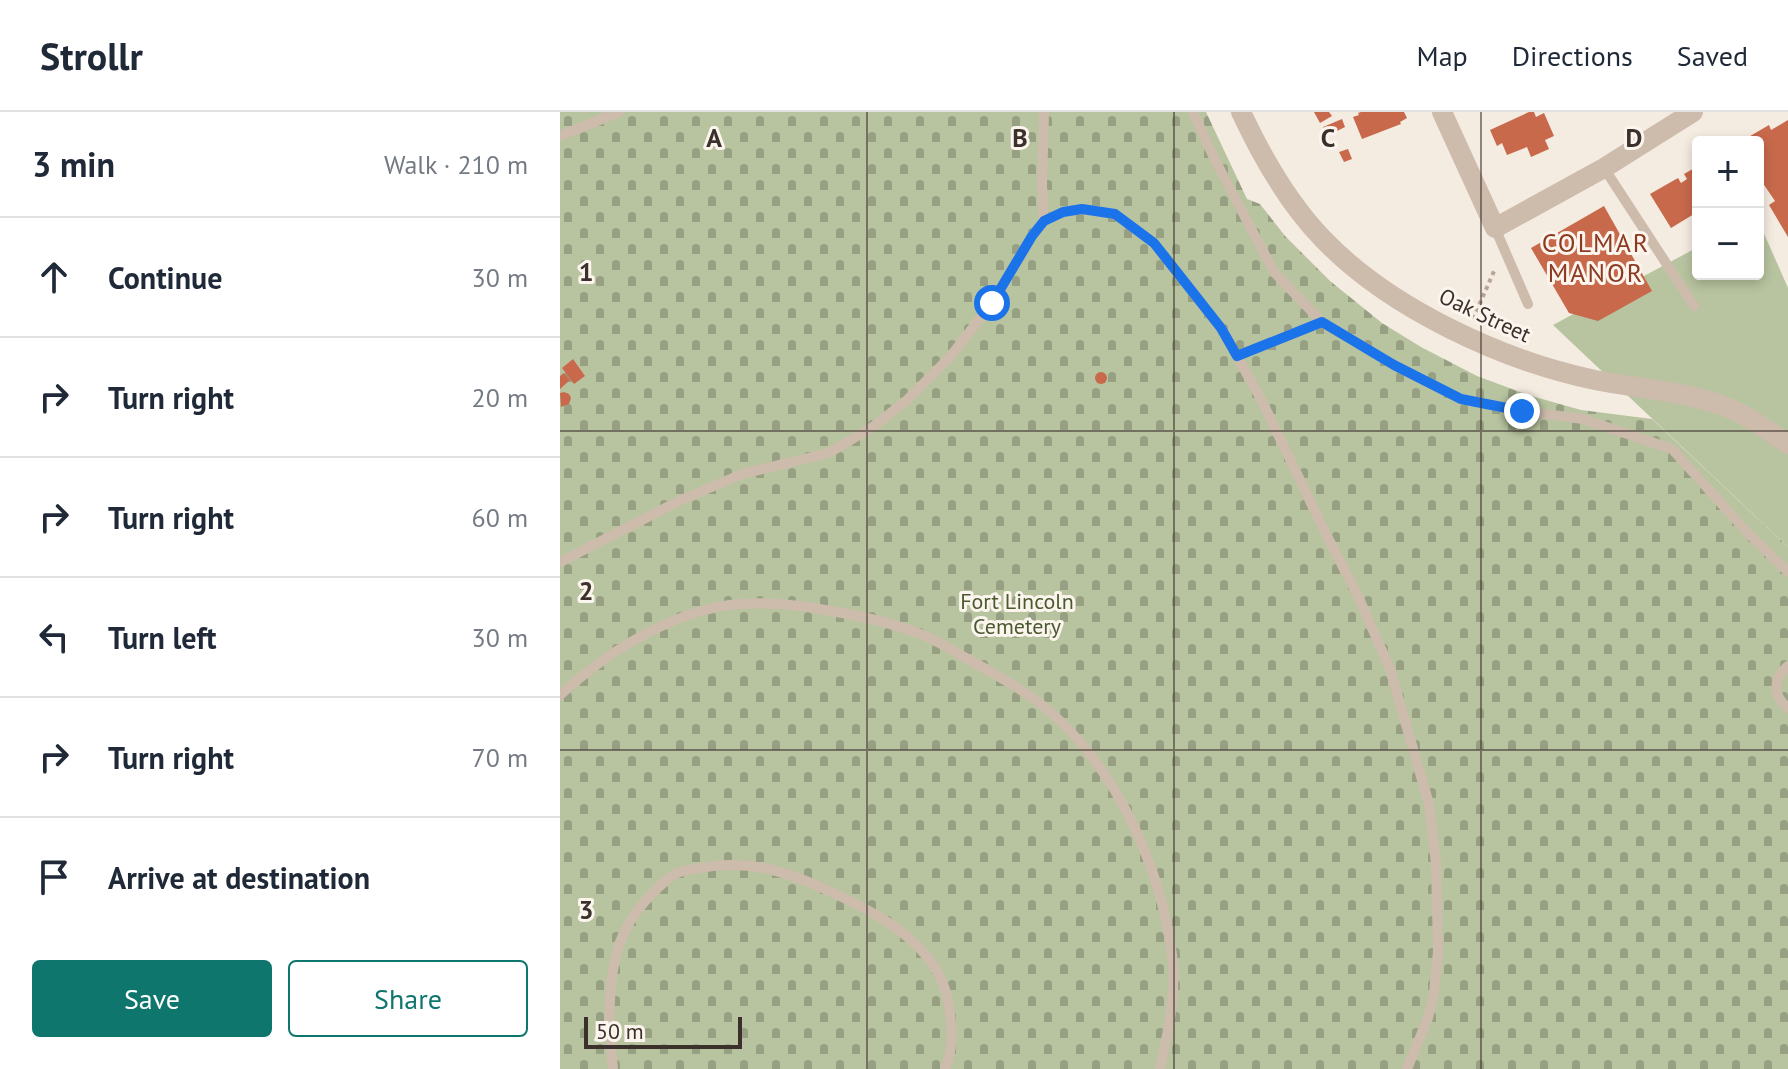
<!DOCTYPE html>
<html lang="en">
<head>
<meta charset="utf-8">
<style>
  :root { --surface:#fff; --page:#f2f2f3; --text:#1f2937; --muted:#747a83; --line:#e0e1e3; --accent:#0f766e }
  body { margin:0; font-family:"PT Sans",sans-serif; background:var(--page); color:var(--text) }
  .controls { position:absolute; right:24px; top:24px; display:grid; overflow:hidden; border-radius:8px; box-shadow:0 4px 12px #0003 }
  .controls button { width:72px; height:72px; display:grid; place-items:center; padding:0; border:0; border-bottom:2px solid var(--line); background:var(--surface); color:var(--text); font:40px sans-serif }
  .scale { position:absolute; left:24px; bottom:20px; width:158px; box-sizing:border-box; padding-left:8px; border:4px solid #3b302b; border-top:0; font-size:22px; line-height:28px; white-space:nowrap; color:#3b302b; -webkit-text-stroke:6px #fbf5ee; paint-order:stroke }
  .stop { position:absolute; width:24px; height:24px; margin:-18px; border:6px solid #1a73e8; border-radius:50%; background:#fff }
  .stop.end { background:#1a73e8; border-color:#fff; box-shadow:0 2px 8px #0008 }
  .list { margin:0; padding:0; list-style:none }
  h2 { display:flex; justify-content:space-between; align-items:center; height:104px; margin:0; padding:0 32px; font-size:34px }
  h2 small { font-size:26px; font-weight:400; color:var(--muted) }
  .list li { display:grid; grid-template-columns:52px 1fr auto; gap:24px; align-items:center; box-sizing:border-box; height:120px; padding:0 32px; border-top:2px solid var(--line) }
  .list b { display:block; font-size:30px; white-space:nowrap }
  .list em { font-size:26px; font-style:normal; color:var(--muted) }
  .actions { display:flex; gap:16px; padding:24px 32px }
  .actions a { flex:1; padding:18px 0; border:2px solid var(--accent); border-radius:8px; text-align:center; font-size:28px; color:var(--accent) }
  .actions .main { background:var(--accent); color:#fff }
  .icon { flex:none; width:44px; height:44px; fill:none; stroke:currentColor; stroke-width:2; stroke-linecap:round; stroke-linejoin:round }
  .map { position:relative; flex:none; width:1228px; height:957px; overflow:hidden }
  header { display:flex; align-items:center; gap:48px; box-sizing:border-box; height:112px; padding:0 40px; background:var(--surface); border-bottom:2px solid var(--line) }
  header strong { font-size:38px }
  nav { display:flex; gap:44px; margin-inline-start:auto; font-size:28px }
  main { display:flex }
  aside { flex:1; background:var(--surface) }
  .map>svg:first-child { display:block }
</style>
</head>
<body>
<header>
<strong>Strollr</strong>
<nav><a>Map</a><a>Directions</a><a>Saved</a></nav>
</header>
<main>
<aside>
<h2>3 min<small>Walk · 210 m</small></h2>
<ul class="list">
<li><svg class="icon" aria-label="ahead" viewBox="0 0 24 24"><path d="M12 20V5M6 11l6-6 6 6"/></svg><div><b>Continue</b></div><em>30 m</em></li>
<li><svg class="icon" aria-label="right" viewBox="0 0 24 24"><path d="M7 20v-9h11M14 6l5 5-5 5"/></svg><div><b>Turn right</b></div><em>20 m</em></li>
<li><svg class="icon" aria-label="right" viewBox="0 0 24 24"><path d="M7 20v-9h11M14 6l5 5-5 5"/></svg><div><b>Turn right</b></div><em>60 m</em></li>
<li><svg class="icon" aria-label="left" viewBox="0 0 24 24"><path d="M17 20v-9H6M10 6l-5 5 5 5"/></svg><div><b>Turn left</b></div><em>30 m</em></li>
<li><svg class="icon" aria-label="right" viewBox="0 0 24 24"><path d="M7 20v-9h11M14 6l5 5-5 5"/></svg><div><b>Turn right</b></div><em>70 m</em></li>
<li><svg class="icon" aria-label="arrive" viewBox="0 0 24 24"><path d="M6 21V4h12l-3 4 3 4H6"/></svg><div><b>Arrive at destination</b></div></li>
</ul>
<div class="actions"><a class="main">Save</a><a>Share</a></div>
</aside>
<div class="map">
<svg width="1228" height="957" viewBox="0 0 1228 957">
  <defs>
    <pattern id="cemetery-stones" width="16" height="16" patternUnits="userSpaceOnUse" patternTransform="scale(2)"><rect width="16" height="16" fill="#b8c4a0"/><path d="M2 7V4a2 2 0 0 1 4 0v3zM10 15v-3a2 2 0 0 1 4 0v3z" fill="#97a083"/></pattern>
  </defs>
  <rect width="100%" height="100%" fill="#f4ebe1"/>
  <!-- cemetery -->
  <path fill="url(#cemetery-stones)" d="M0,0H646L687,87L700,92L725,124L770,169L822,211L861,235L917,264L968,283L1021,298L1092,307L1228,435V957H0Z"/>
  <!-- green -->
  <path fill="#b8c4a0" d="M1198,108L1228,176V435L993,213L1138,135V162H1198Z"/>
  <!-- building -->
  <g fill="#c8694b">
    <path d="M754,0H769L772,4L760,11Z"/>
    <path d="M801,0H844L847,6L840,10L841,12L802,27L793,5L799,3L798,1Z"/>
    <path d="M969,0H974L976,5L984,1L994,24L985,28L989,37L971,45L967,35L947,43L942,31L937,34L930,18Z"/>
    <path d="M782,7L785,15L767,24L763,15Z"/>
    <path d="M1228,8V125L1209,93L1215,89L1198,64V30H1180L1209,13L1211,18Z"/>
    <path d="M788,37L792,47L784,50L779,40Z"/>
    <path d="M1138,54V108L1134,102L1111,116L1090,82L1118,66L1121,71L1127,67L1124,62Z"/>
    <path d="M1044,94L1092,179L1038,209L1009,201L971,136Z"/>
    <path d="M13,247L25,264L14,272L2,256Z"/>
    <circle cx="541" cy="266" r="6"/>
    <path d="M4,261L10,268L0,277V264Z"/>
    <path d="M4,280L9,282L11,286L9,292L1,295L0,281Z"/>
  </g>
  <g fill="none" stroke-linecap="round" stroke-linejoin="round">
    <!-- path -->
    <path stroke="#b9a596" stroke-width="4" stroke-dasharray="4 4" stroke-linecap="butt" d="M913,207L935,157"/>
    <!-- lane -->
    <g stroke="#cdbbac" stroke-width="10">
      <path d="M633,0L654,46L714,160L762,210L834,253L901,287L962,299L1023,307L1112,337L1187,420L1228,460"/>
      <path d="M0,24L59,0"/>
      <path d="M1044,56L1134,194"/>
      <path d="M484,109L482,73L484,0"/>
      <path d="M935,116L968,192"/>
      <path d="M677,244L762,210"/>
      <path d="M0,450L121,388L182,362L269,341L314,314L346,289L390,245L432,191L472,124L484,109L503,100L522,97L555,102L594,131L661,216L701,287L766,422L798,484L830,557L869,692L876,751L878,840L874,881L868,906L847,957"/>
      <path d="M1228,554C1212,567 1213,584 1228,596"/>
      <path d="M0,583C42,545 90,513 145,498C185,486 237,492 277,500C305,505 339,513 365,524C378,529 390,537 402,544C435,562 471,581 498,607C561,666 601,759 612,843C617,882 608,919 600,957"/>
      <path d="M53,957C49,916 46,870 60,830C65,816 75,801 85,789C94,780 105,767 117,761C122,759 129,758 135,757C184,746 224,758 269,779C307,796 353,820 376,857C391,882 397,931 385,957"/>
    </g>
    <!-- street -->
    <g stroke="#cdbbac" stroke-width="20">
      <path d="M681,0C702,45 728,91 763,127C829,196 943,249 1035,268C1080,277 1128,279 1171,297C1192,306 1210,320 1228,332"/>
      <path d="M882,0L935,116L1044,56L1133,0"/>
    </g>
  </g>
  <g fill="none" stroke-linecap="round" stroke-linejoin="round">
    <!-- route -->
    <path stroke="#1a73e8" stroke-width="10" d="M432,191L472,124L484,109L503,100L522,97L555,102L594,131L661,216L677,244L762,210L834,253L901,287L962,299"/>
  </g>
  <!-- grid -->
  <path fill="none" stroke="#3b302b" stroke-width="2" stroke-opacity="0.55" d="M307,0V957M614,0V957M921,0V957M0,319H1228M0,638H1228"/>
  <g text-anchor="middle" stroke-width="6" stroke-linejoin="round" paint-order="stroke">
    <!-- street labels -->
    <g font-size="22" fill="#3b302b" stroke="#fbf5ee">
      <text transform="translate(925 203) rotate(25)" y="8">Oak Street</text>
    </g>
    <!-- park labels -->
    <g font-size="22" fill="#4a5a2e" stroke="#fbf5ee">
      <text x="457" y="497">Fort Lincoln<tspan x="457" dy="25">Cemetery</tspan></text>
    </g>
    <!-- quarter labels -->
    <g font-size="26" letter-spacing="2" fill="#8c3b22" stroke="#fbf5ee">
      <text x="1036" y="140">COLMAR<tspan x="1036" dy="30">MANOR</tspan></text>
    </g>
  </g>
  <g font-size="26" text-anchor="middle" font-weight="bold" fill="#3b302b" stroke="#fbf5ee" stroke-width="6" stroke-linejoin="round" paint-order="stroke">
    <text x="154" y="35">A</text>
    <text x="460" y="35">B</text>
    <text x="768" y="35">C</text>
    <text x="1074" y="35">D</text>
    <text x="26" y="169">1</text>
    <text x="26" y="488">2</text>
    <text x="26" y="807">3</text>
  </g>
</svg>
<div class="controls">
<button>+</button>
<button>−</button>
</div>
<div class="scale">50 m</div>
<div class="stop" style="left:432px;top:191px"></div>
<div class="stop end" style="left:962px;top:299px"></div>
</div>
</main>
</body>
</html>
